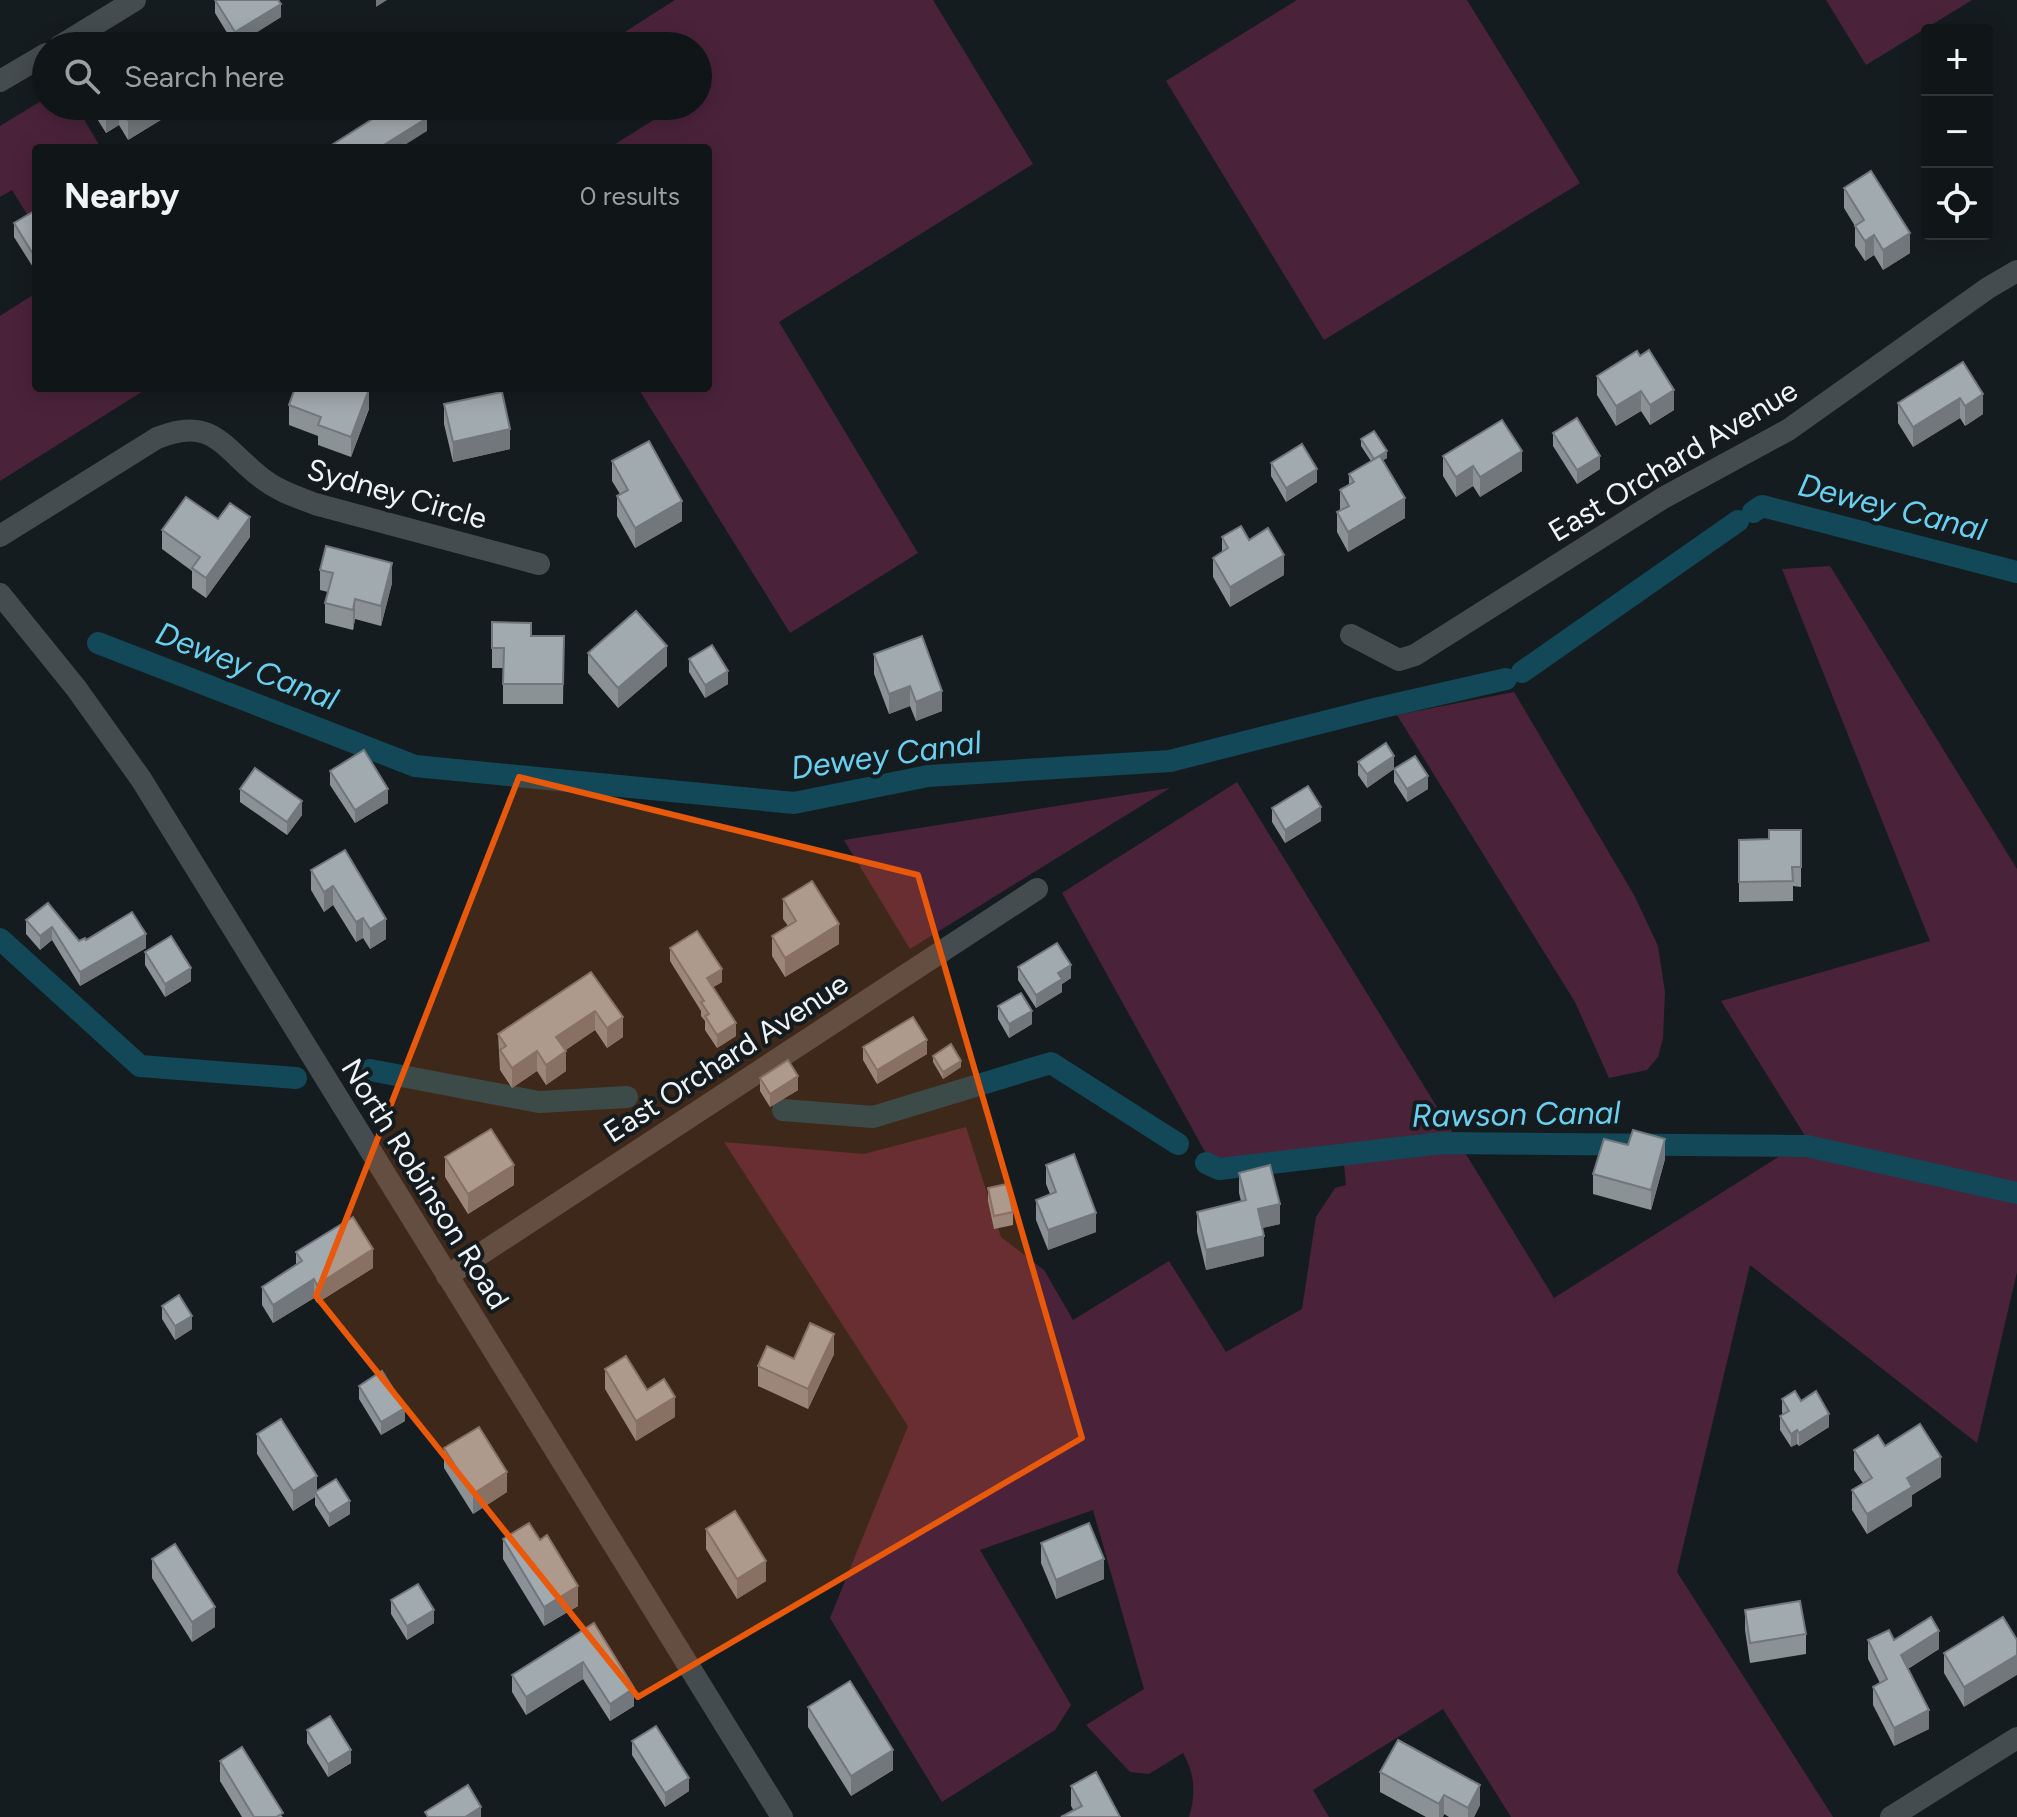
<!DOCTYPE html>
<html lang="en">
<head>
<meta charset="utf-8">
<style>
  :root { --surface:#101517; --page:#191e20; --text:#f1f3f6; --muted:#9c9fa1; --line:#303436 }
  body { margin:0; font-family:Figtree,sans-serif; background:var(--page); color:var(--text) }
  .controls { position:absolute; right:24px; top:24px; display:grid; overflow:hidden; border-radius:8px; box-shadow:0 4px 20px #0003 }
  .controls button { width:72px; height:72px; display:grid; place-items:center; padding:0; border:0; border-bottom:2px solid var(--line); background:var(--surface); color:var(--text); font:40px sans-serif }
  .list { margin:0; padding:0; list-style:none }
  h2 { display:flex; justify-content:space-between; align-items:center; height:104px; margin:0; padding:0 32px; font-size:34px }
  h2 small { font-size:26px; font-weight:400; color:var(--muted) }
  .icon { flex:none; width:44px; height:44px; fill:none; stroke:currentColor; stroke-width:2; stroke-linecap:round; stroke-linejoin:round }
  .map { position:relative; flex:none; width:2017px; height:1817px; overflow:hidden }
  .search { position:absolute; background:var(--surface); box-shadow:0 4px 20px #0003; left:32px; top:32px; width:680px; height:88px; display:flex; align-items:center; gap:20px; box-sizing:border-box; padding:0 28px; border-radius:44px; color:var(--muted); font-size:30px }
  .panel { position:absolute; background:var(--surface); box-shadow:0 4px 20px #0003; left:32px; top:144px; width:680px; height:248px; border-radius:8px }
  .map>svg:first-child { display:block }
</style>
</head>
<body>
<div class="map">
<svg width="2017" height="1817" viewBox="0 0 2017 1817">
  <rect width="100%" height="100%" fill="#151c1f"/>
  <!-- green -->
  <g fill="#4a233b">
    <path d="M675,0H933L1033,164L779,322L918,553L790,633L638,388H708V148H609L655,119L648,106H698V46H612L609,42Z"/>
    <path d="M1297,0H1467L1580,183L1324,340L1166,81Z"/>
    <path d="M1826,0H1972L1866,65Z"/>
    <path d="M46,98V106H76L101,148H36V229L12,190L0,197V126Z"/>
    <path d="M36,293V388H148L0,481V316Z"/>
    <path d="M1830,566L2017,869V1272L1977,1443L1750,1265L1677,1572L1833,1817H1511L1443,1709L1313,1790L1329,1817H1189C1196,1794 1195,1774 1183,1753L1149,1774L1130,1772L1086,1725L1144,1689L1093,1510L980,1550L1071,1705L1055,1730L942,1802L830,1618L908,1426L724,1142L864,1154L966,1127L1001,1237L1044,1270L1073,1320L1169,1261L1226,1352L1302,1309L1316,1217L1335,1188L1346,1185L1344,1164L1464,1151L1554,1298L1807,1139L1721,1001L1930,941L1782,569Z"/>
    <path d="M1514,692L1634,895L1658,946L1665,992L1663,1038L1658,1057L1647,1070L1609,1078L1575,1002L1397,715Z"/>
    <path d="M1237,782L1456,1138L1209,1159L1062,893Z"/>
    <path d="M1170,788L910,949L844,840Z"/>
  </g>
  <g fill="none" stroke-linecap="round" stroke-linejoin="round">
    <!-- canal -->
    <g stroke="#124858" stroke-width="22">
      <path d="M1753,512L1762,506L2017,572"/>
      <path d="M98,643L415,766L794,803L928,776L1170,761L1379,708L1506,679"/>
      <path d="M1522,672L1738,521"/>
      <path d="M0,939L140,1066L296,1078"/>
      <path d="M370,1070L539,1102L627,1097"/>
      <path d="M783,1110L873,1117L1051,1063L1178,1144"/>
      <path d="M1206,1163L1219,1169L1442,1143L1807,1146L2017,1193"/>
    </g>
    <!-- minor -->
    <g stroke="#444c4f" stroke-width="22">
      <path d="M60,46L135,0"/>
      <path d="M0,81L46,54"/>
      <path d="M0,536L157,438C211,416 221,445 259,476C276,490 294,496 315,504L539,564"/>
      <path d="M0,594L76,688L141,779L782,1817"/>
      <path d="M1351,635L1399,660L1415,655L1663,498L1788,430L1988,288L2017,271"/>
      <path d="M447,1276L1037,889"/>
      <path d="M1891,1817L2017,1738"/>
    </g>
  </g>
  <!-- wall -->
  <g fill="#8a9296">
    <path d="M215,0L281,17L235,46L215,13Z"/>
    <path d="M89,106H177V110L128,140L119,125L106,133Z"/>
    <path d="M1844,188L1910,253L1883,270L1874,255L1865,261L1855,246V226L1844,208Z"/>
    <path d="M36,210V272L14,237V223Z"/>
    <path d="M1640,356L1674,410L1650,425L1641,411L1616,426L1597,395V376Z"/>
    <path d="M1963,362L1983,414L1965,426L1960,418L1913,447L1898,423V403Z"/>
    <path d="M444,404L510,449L453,462L444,424Z"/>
    <path d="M289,405L369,409L351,457L318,445V436L289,425Z"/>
    <path d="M1553,433L1600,469L1577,484L1553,446Z"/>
    <path d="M1361,439L1387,458L1383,460L1405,518L1348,552L1337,532V512L1340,511V490L1349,484V474L1371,461L1361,446Z"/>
    <path d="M1443,456L1522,471L1480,497L1473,486L1456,497L1443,476Z"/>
    <path d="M612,461L682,521L635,548L617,516V496L620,494L612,481Z"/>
    <path d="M1271,463L1317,482L1286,502L1271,476Z"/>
    <path d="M218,519L250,537L206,598L192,588V571L162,549V530Z"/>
    <path d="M1222,537L1249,540L1284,575L1230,607L1213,577V558L1222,552Z"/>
    <path d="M320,570L392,583L381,626L355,619L353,630L325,623V603L328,592L320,590Z"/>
    <path d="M492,622L531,636H564L563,704H503V668H492Z"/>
    <path d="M588,653L667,666L618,708L588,673Z"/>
    <path d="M874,654L942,711L916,721L910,706L889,714L874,674Z"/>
    <path d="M689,659L728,684L705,698L689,672Z"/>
    <path d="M1358,762L1394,769L1367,788L1358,775Z"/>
    <path d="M1394,769L1428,789L1407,802L1394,782Z"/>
    <path d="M330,771L388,803L355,823L330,785Z"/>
    <path d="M240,789L302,815L287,835L240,802Z"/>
    <path d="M1272,808L1321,821L1285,843L1272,822Z"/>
    <path d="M1801,830V887L1793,886V901L1739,902V840L1769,839Z"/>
    <path d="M345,850L386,939L370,949L363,938L356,942L333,905L324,912L311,890V870Z"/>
    <path d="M783,899L839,944L785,977L772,956V936L788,926L783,919Z"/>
    <path d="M48,903L79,941L86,940L146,948L80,986L52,940L40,950L26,934V920Z"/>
    <path d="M670,948L722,982L713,987L736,1036L717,1048L705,1030V1021L701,1016V1011L670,961Z"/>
    <path d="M145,952L191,981L165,997L145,965Z"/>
    <path d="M1018,967L1071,978L1062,984V992L1036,1008L1018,980Z"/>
    <path d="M591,972L623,1037L607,1048L595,1030L565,1050L566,1071L546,1085L537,1071L512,1088L500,1070L498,1034Z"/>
    <path d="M998,1006L1032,1024L1009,1038L998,1019Z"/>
    <path d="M863,1047L927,1054L877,1084L863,1060Z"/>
    <path d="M933,1056L961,1067L943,1079L933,1062Z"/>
    <path d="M760,1078L798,1090L770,1107L760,1091Z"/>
    <path d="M1628,1145L1665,1159L1651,1210L1593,1194V1174Z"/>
    <path d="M445,1157L514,1185L468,1214L445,1177Z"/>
    <path d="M1046,1165L1096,1232L1048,1250L1036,1220V1200L1050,1194L1046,1184Z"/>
    <path d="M1239,1173L1280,1224L1262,1228L1264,1256L1206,1270L1197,1232V1212L1241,1201L1239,1193Z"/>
    <path d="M988,1188L1013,1212V1225L994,1229L988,1201Z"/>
    <path d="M296,1252L373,1268L317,1303L314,1298L273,1323L262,1305V1287L296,1265Z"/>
    <path d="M162,1306L192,1329L175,1340L162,1319Z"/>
    <path d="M834,1354L808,1409L758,1386V1366L794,1359Z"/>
    <path d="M605,1369L647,1390L675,1417L636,1441L605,1389Z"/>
    <path d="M359,1386L405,1421L381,1435L359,1399Z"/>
    <path d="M1782,1399L1801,1401L1829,1427L1799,1446L1797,1444L1791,1447L1780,1430V1416L1783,1415L1782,1412Z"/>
    <path d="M257,1434L317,1491L350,1514L329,1527L315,1505V1497L293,1511L257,1454Z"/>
    <path d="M1885,1446L1941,1477L1912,1495V1506L1867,1534L1852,1510V1490L1863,1483L1854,1470V1450Z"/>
    <path d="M444,1448L507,1492L473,1514L444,1468Z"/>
    <path d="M706,1529L766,1581L737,1599L706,1549Z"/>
    <path d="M503,1539L540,1540L578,1606L544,1626L503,1559Z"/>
    <path d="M1041,1543L1104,1579L1056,1599L1041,1563Z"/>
    <path d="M152,1559L215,1627L192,1642L152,1578Z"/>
    <path d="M391,1600L434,1623L407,1640L391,1614Z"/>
    <path d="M1745,1610L1806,1634V1654L1750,1663L1745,1630Z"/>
    <path d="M2003,1617L1964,1707L1944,1673V1653Z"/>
    <path d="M594,1623L634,1706L610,1721L583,1679L526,1715L512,1692V1675Z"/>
    <path d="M1868,1640H1894L1939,1649L1908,1669L1929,1729L1894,1746L1873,1705V1687L1880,1683L1868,1659Z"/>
    <path d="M808,1707L893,1770L851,1796L808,1727Z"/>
    <path d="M307,1730L351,1763L328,1777L307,1743Z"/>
    <path d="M632,1741L689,1791L665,1807L632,1755Z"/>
    <path d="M220,1761L283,1817H242L220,1781Z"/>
    <path d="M1380,1772L1480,1805L1474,1817H1449L1444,1814L1443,1817H1426L1380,1792Z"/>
    <path d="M1071,1786L1120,1817L1074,1811L1071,1806Z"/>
  </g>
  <!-- shaded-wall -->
  <g fill="#71777a">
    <path d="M376,0H387L376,7Z"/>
    <path d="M281,4V17L235,46V32Z"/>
    <path d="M119,106V125L106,133V113Z"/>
    <path d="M151,106H177V110L128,140V120Z"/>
    <path d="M475,106H483L475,111Z"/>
    <path d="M427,118V131L400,148H379Z"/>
    <path d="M1910,233V253L1883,270V250Z"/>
    <path d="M1874,235V255L1865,261V241Z"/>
    <path d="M369,389V409L351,457V437Z"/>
    <path d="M1674,390V410L1650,425V405Z"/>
    <path d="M1641,391V411L1616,426V406Z"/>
    <path d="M1983,394V414L1965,426V406Z"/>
    <path d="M1960,398V418L1913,447V427Z"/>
    <path d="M510,429V449L453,462V442Z"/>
    <path d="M1387,451V458L1374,466V459Z"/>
    <path d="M1522,451V471L1480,497V477Z"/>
    <path d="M1600,456V469L1577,484V470Z"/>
    <path d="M1473,466V486L1456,497V477Z"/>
    <path d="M1317,469V482L1286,502V488Z"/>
    <path d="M1405,498V518L1348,552V532Z"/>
    <path d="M682,501V521L635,548V528Z"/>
    <path d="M250,517V537L206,598V578Z"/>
    <path d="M1284,555V575L1230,607V587Z"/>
    <path d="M392,563V583L381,626V606Z"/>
    <path d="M355,599V619L353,630V610Z"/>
    <path d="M667,646V666L618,708V688Z"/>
    <path d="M728,671V684L705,698V685Z"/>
    <path d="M910,686V706L889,714V694Z"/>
    <path d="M942,691V711L916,721V702Z"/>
    <path d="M1394,756V769L1367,788V774Z"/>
    <path d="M1428,776V789L1407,802V789Z"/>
    <path d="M388,789V803L355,823V810Z"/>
    <path d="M302,801V815L287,835V822Z"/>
    <path d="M1321,807V821L1285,843V830Z"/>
    <path d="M333,886V905L324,912V892Z"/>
    <path d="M363,918V938L356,942V922Z"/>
    <path d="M386,919V939L370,949V929Z"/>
    <path d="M839,924V944L785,977V958Z"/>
    <path d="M52,927V940L40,950V936Z"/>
    <path d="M146,934V948L80,986V972Z"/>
    <path d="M1071,965V978L1062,984V992L1036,1008V995L1058,973Z"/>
    <path d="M191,968V981L165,997V984Z"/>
    <path d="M722,969V982L707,991V978Z"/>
    <path d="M595,1011V1030L556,1057V1037Z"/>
    <path d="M1032,1011V1024L1009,1038V1024Z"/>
    <path d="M623,1017V1037L607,1048V1028Z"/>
    <path d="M736,1023V1036L717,1048V1035Z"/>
    <path d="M927,1040V1054L877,1084V1070Z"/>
    <path d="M537,1051V1071L512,1088V1068Z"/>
    <path d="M566,1051V1071L546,1085V1065Z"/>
    <path d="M961,1061V1067L943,1079V1072Z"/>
    <path d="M798,1076V1090L770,1107V1094Z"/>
    <path d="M1665,1139V1159L1651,1210V1190Z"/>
    <path d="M514,1165V1185L468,1214V1194Z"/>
    <path d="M1280,1204V1224L1258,1229V1209Z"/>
    <path d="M1096,1213V1232L1048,1250V1230Z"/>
    <path d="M1264,1236V1256L1206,1270V1250Z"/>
    <path d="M373,1249V1268L317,1303V1285Z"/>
    <path d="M314,1279V1298L273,1323V1305Z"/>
    <path d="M192,1316V1329L175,1340V1326Z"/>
    <path d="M834,1334V1354L808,1409V1389Z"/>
    <path d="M675,1397V1417L636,1441V1421Z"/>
    <path d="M405,1408V1421L381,1435V1422Z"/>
    <path d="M1829,1414V1427L1799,1446V1433Z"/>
    <path d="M1797,1430V1444L1791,1447V1434Z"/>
    <path d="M1941,1457V1477L1912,1495V1506L1867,1534V1514L1907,1478Z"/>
    <path d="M507,1472V1492L473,1514V1494Z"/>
    <path d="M317,1476V1494L315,1492V1497L293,1511V1491Z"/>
    <path d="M350,1501V1514L329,1527V1514Z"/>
    <path d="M1104,1559V1579L1056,1599V1580Z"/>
    <path d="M766,1561V1581L737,1599V1579Z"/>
    <path d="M578,1586V1606L544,1626V1607Z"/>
    <path d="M215,1607V1627L192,1642V1622Z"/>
    <path d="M434,1610V1623L407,1640V1626Z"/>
    <path d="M1939,1631V1649L1901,1673V1655Z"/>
    <path d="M2017,1655V1675L1964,1707V1687Z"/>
    <path d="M583,1662V1679L526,1715V1697Z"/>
    <path d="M634,1688V1706L610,1721V1704Z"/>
    <path d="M1929,1710V1729L1894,1746V1728Z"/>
    <path d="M351,1750V1763L328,1777V1764Z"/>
    <path d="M893,1750V1770L851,1796V1776Z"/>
    <path d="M689,1778V1791L665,1807V1793Z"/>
    <path d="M1480,1785V1805L1474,1817H1468V1808Z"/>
    <path d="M1444,1795V1814L1443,1817H1439V1804Z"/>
    <path d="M481,1807V1817H465Z"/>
  </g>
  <!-- building -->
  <g fill="#a1aaae" stroke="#71777a" stroke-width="2">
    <path d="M215,0H278L281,4L235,32Z"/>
    <path d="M101,106H118L106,113Z"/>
    <path d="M120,106H151L128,120Z"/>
    <path d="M393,106H420L427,118L379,148H327Z"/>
    <path d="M1871,171L1910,233L1883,250L1874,235L1865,241L1855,226L1864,220L1844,188Z"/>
    <path d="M36,210V259L14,223Z"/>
    <path d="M1649,350L1674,390L1650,405L1641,391L1616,406L1597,376L1637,351L1640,356Z"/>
    <path d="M1963,362L1983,394L1965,406L1960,398L1913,427L1898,403Z"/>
    <path d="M295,388L369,389L351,437L318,425L321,417L289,405Z"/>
    <path d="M502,392L510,429L453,442L444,404Z"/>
    <path d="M1577,418L1600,456L1577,470L1553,433Z"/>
    <path d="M1502,420L1522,451L1480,477L1473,466L1456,477L1443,456Z"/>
    <path d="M1374,431L1387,451L1374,459L1361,439Z"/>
    <path d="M649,441L682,501L635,528L617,496L628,490L612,461Z"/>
    <path d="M1302,444L1317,469L1286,488L1271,463Z"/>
    <path d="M1380,456L1405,498L1348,532L1337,512L1349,506L1340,490L1354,482L1349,474Z"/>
    <path d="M186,497L218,519L230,503L250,517L206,578L192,568L200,557L162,530Z"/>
    <path d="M1241,526L1249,540L1268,528L1284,555L1230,587L1213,558L1228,548L1222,537Z"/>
    <path d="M326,546L392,563L381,606L355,599L353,610L325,603L333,573L320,570Z"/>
    <path d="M636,611L667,646L618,688L588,653Z"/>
    <path d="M492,622L531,623V636H564L563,684H503L504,648H492Z"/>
    <path d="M922,636L942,691L916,702L910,686L889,694L874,654Z"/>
    <path d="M712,645L728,671L705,685L689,659Z"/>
    <path d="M1386,743L1394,756L1367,774L1358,762Z"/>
    <path d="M364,750L388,789L355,810L330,771Z"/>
    <path d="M1415,756L1428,776L1407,789L1394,769Z"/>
    <path d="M255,768L302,801L287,822L240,789Z"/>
    <path d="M1308,786L1321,807L1285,830L1272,808Z"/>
    <path d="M1769,830H1801V867H1792L1793,881L1739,882V840L1769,839Z"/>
    <path d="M345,850L386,919L370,929L363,918L356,922L333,886L324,892L311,870Z"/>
    <path d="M812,881L839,924L785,958L772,936L796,921L783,899Z"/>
    <path d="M48,903L79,941L85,938L86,940L132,912L146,934L80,972L52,927L40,936L26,920Z"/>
    <path d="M697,931L722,969L707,978L736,1023L717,1035L705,1016L709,1014L701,1002L704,1001L670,948Z"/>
    <path d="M171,936L191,968L165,984L145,952Z"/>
    <path d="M1057,943L1071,965L1058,973L1062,979L1036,995L1018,967Z"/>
    <path d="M591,972L623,1017L607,1028L595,1011L556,1037L566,1051L546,1065L537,1051L512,1068L500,1050L506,1046L498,1034Z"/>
    <path d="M1021,993L1032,1011L1009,1024L998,1006Z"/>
    <path d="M913,1017L927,1040L877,1070L863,1047Z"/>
    <path d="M951,1044L961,1061L943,1072L933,1056Z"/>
    <path d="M788,1060L798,1076L770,1094L760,1078Z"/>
    <path d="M491,1129L514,1165L468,1194L445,1157Z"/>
    <path d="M1633,1130L1665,1139L1651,1190L1593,1174L1604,1139L1628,1145Z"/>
    <path d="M1074,1154L1096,1213L1048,1230L1036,1200L1056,1192L1046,1165Z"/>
    <path d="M1270,1165L1280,1204L1258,1209L1264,1236L1206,1250L1197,1212L1246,1200L1239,1173Z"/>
    <path d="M1007,1184L1013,1212L994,1216L988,1188Z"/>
    <path d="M353,1217L373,1249L317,1285L314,1279L273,1305L262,1287L302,1261L296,1252Z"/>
    <path d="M179,1295L192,1316L175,1326L162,1306Z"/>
    <path d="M810,1323L834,1334L808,1389L758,1366L767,1346L794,1359Z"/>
    <path d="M626,1356L647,1390L664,1379L675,1397L636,1421L605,1369Z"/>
    <path d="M382,1371L405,1408L381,1422L359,1386Z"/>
    <path d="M1795,1391L1801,1401L1816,1391L1829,1414L1799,1433L1797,1430L1791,1434L1780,1416L1789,1411L1782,1399Z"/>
    <path d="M281,1419L317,1476L293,1491L257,1434Z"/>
    <path d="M1920,1424L1941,1457L1907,1478L1912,1487L1867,1514L1852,1490L1872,1478L1854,1450L1878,1435L1885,1446Z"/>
    <path d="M479,1427L507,1472L473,1494L444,1448Z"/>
    <path d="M336,1479L350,1501L329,1514L315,1492Z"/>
    <path d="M735,1511L766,1561L737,1579L706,1529Z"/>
    <path d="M529,1523L540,1540L547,1535L578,1586L544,1607L503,1539Z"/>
    <path d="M1089,1523L1104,1559L1056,1580L1041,1543Z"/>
    <path d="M175,1544L215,1607L192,1622L152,1559Z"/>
    <path d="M418,1584L434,1610L407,1626L391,1600Z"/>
    <path d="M1800,1601L1806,1634L1750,1643L1745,1610Z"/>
    <path d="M1931,1617L1939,1631L1901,1655L1929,1710L1894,1728L1873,1687L1887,1679L1868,1640L1889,1630L1894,1640Z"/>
    <path d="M2003,1617L2017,1640V1655L1964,1687L1944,1653Z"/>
    <path d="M594,1623L634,1688L610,1704L583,1662L526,1697L512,1675Z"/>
    <path d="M850,1681L893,1750L851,1776L808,1707Z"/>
    <path d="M330,1716L351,1750L328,1764L307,1730Z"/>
    <path d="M656,1726L689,1778L665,1793L632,1741Z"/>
    <path d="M1398,1740L1480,1785L1468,1808L1444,1795L1439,1804L1380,1772Z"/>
    <path d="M242,1747L283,1813L276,1817H254L220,1761Z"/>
    <path d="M1096,1772L1120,1817H1061L1082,1806L1071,1786Z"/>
    <path d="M468,1785L481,1807L465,1817H428L425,1812Z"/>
  </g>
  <!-- marked area -->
  <path fill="#e8590c" fill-opacity="0.2" stroke="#e8590c" stroke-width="6" stroke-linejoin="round" d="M519,777L918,875L1082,1438L638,1697L316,1296Z"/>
  <g text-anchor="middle" stroke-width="8" stroke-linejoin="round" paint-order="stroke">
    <!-- street labels -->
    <g font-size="30" fill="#eff4f6" stroke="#151c1f">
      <text transform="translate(1673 461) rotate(-31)" y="10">East Orchard Avenue</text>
      <text transform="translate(397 494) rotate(16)" y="10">Sydney Circle</text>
      <text transform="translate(726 1058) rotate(-33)" y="10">East Orchard Avenue</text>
      <text transform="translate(425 1184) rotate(58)" y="10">North Robinson Road</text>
    </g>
    <!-- water labels -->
    <g font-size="32" font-style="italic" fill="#6ad0f1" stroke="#151c1f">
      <text transform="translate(1892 507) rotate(14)" y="11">Dewey Canal</text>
      <text transform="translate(247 666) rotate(21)" y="11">Dewey Canal</text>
      <text transform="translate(886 755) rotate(-8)" y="11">Dewey Canal</text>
      <text transform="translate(1516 1114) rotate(-1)" y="11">Rawson Canal</text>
    </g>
  </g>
</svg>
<div class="controls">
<button>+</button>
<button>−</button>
<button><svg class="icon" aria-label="locate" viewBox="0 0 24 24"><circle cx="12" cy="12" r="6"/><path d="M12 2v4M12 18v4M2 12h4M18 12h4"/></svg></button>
</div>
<div class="search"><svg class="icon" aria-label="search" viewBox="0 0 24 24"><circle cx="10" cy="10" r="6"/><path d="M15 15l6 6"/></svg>Search here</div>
<section class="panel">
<h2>Nearby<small>0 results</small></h2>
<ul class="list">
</ul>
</section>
</div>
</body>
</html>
